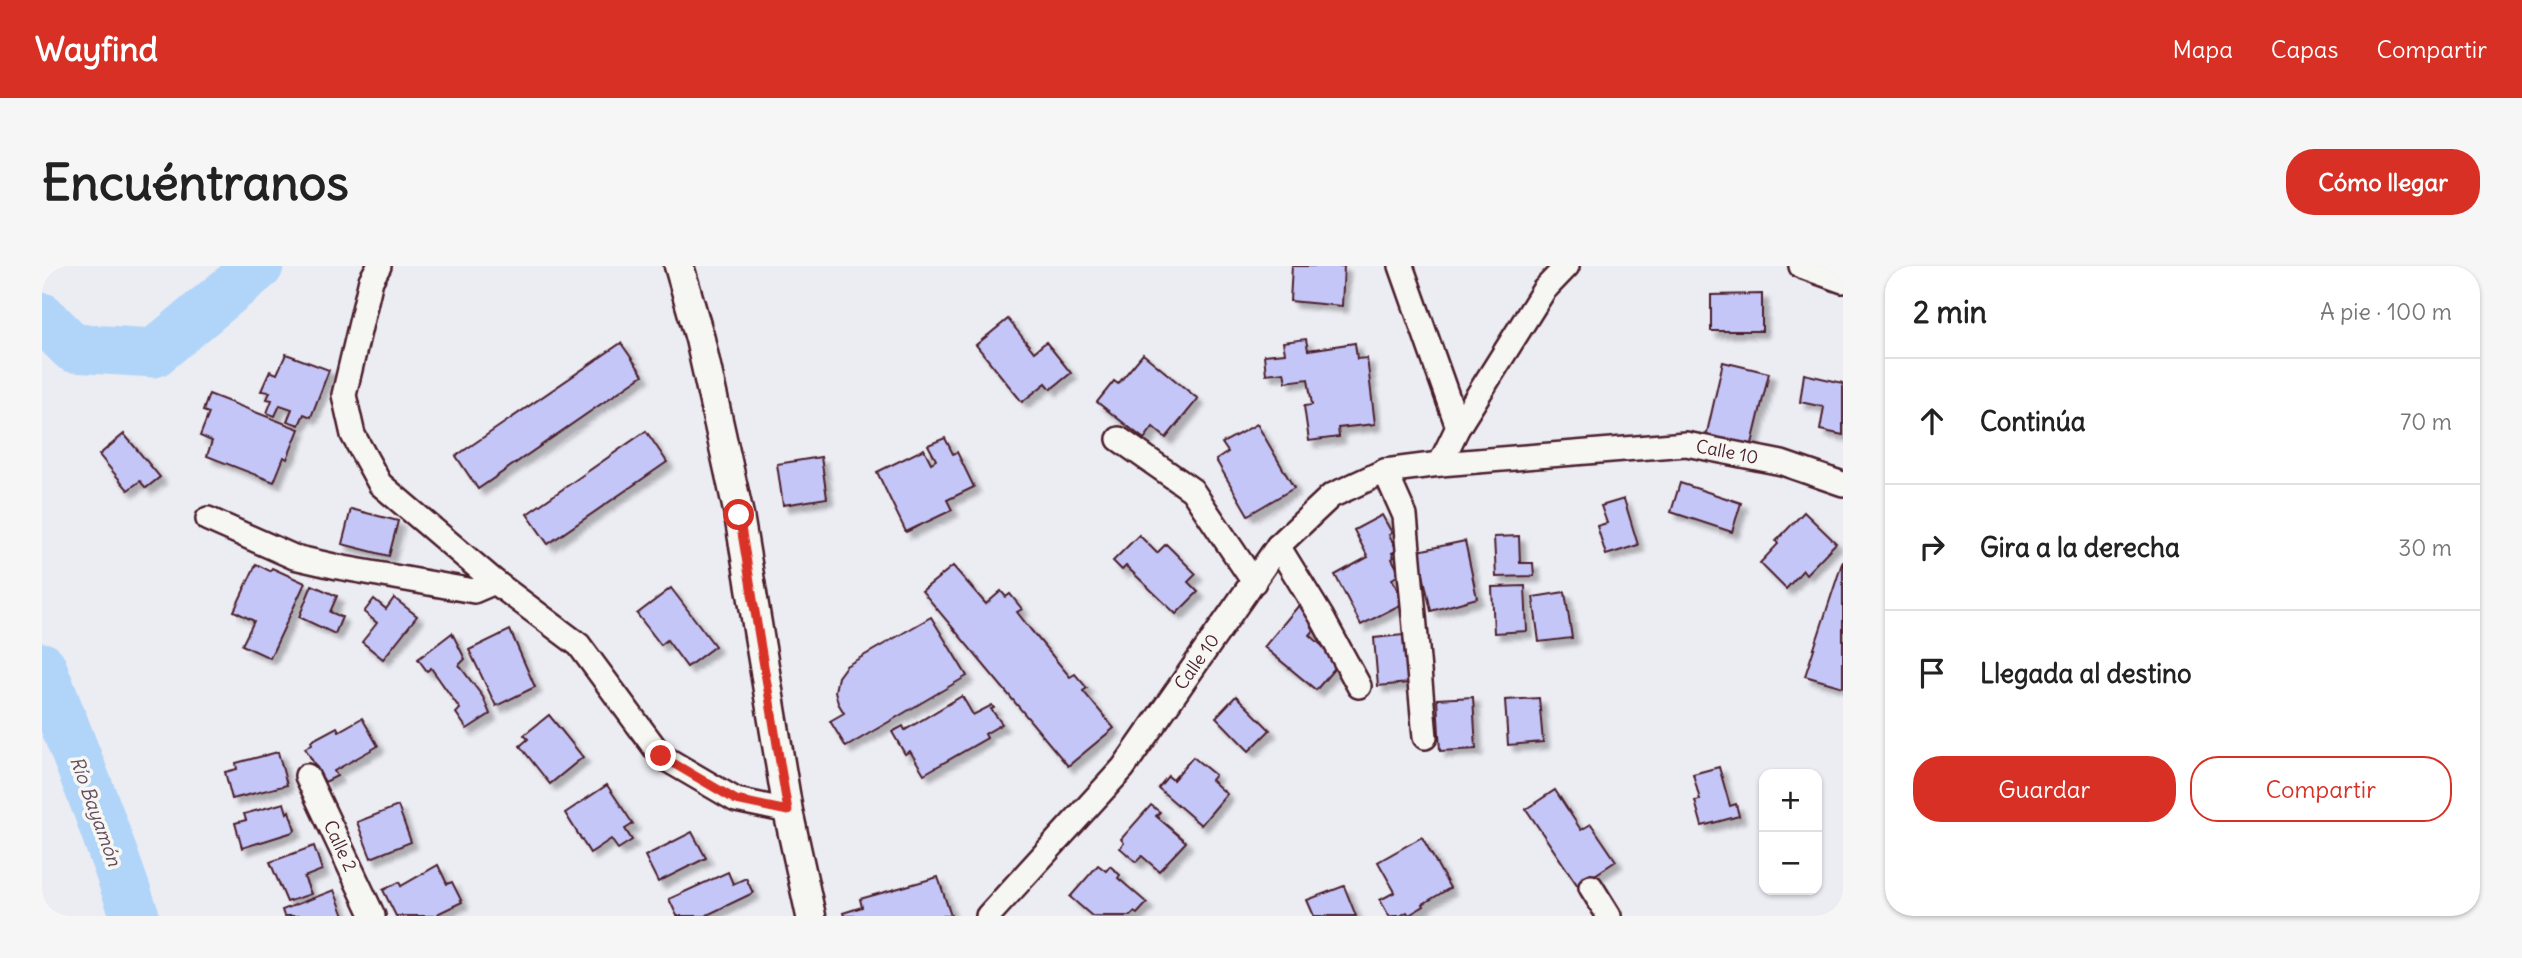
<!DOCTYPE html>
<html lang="es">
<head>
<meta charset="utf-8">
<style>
  :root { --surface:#fff; --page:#f6f6f6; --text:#222; --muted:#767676; --line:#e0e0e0; --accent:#d93025 }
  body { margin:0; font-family:Delius,sans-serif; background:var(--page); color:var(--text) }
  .controls { position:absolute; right:21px; bottom:21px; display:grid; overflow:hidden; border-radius:14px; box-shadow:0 2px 5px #0004 }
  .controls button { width:63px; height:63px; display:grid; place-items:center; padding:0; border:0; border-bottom:2px solid var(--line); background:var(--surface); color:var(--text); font:35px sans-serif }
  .stop { position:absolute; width:21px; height:21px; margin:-16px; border:5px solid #d93025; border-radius:50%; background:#fff }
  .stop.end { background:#d93025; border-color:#fff; box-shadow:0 2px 7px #0008 }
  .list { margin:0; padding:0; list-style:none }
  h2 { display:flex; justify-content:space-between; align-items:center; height:91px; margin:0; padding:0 28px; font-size:30px }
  h2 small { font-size:23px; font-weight:400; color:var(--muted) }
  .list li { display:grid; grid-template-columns:46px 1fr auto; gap:21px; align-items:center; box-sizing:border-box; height:126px; padding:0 28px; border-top:2px solid var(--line) }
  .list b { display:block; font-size:26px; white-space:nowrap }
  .list em { font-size:23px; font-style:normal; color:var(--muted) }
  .actions { display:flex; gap:14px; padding:21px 28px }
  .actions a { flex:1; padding:16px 0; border:2px solid var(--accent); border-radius:28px; text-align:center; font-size:24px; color:var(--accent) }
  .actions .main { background:var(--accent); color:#fff }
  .icon { flex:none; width:38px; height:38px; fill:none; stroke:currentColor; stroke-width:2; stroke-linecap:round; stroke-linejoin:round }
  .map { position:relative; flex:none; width:1801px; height:650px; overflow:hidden; border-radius:28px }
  header { display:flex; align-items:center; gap:42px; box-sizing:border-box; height:98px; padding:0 35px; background:var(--accent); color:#fff }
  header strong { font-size:33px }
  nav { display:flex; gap:38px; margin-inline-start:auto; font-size:24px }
  .intro { display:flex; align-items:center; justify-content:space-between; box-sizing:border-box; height:168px; padding:0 42px }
  h1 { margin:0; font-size:49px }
  .button { padding:18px 32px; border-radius:28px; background:var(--accent); color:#fff; font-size:24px; font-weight:700 }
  main { display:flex; gap:42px; padding:0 42px }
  aside { flex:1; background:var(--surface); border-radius:28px; box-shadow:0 2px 5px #0004 }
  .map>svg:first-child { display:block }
</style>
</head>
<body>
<header>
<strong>Wayfind</strong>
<nav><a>Mapa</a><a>Capas</a><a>Compartir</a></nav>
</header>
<div class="intro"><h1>Encuéntranos</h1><a class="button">Cómo llegar</a></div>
<main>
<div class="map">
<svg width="1801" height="650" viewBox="0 0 1801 650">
  <defs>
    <filter id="shadow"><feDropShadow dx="6" dy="6" stdDeviation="2" flood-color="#0004"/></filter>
  </defs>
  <rect width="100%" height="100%" fill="#ececf3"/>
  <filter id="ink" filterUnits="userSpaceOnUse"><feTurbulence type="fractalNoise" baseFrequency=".0143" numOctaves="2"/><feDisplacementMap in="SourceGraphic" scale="14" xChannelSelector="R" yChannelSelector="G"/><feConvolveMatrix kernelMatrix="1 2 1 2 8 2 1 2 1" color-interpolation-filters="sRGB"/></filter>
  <g filter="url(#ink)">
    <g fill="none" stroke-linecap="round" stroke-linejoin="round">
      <!-- river -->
      <g stroke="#b0d5f9" stroke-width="49">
        <path d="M0,51L31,82L112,87L217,0"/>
        <path d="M0,401L57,548L93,650"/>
      </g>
    </g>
    <!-- building -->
    <g fill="#c5c6f8" stroke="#4a1f2b" stroke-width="2" filter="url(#shadow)">
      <path d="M1250,0H1302L1300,40L1248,35Z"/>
      <path d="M1720,28V65H1669V29Z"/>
      <path d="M966,53L992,86L1004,76L1029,107L1009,123L1004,117L980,136L934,79Z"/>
      <path d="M1264,73L1266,84L1313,77L1315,93L1325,92L1333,158L1296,162L1297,171L1267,175L1262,140L1270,139L1266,113L1244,116L1242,106L1224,108L1222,89L1243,87L1241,76Z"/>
      <path d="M579,77L601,109L436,223L414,190Z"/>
      <path d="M244,88L287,104L269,151L262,148L257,159L245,155L250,143L238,139L233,150L225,147L230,134L225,133L228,126L219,125L228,105L235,108Z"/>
      <path d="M1101,88L1156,133L1124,172L1111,161L1102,173L1055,136L1072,115L1076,118Z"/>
      <path d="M1681,96L1727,107L1709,182L1664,171Z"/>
      <path d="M1762,108L1801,117V169L1778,164L1782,141L1758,136Z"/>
      <path d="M167,128L257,163L245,193L242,191L232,216L165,190L170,175L158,170L167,147L161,145Z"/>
      <path d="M1215,158L1252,222L1206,249L1174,194L1186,186L1180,177Z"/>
      <path d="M604,165L625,196L506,278L485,248Z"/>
      <path d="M82,168L118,211L104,222L98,215L86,224L57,189Z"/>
      <path d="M903,172L911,188L915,186L932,221L905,234L910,244L864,266L835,206L882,183L889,197L894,194L886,179Z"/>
      <path d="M779,191L785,232L741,239L735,198Z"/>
      <path d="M1638,217L1699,237L1690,266L1629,246Z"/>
      <path d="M1582,233L1596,279L1564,289L1555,260L1565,257L1559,240Z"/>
      <path d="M309,243L356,255L347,290L300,278Z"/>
      <path d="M1762,246L1794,277L1764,308L1761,304L1744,323L1718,297L1736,278L1734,275Z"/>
      <path d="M1340,249L1350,267L1347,269L1355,284L1350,287L1352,291L1350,293L1358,308L1350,313L1362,337L1319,359L1293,309L1326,291L1312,264Z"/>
      <path d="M1097,269L1115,287L1124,278L1154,308L1146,316L1156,326L1134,348L1084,300L1080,304L1071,295Z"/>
      <path d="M1477,270L1478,297H1491L1492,310L1454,311L1452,271Z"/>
      <path d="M1423,275L1435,332L1389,345L1376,285Z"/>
      <path d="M1801,294V421L1763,410Z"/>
      <path d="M214,298L228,305L230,302L263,317L228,392L200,379L212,355L192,345Z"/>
      <path d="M911,300L944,338L959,325L964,331L968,328L980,343L975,346L989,364L1028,411L1033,408L1045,422L1041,425L1072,462L1026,500L880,325Z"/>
      <path d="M270,319L295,330L288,346L300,351L293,368L257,351Z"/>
      <path d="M1483,320L1485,365L1452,367L1450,321Z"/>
      <path d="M629,322L673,380L645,401L625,374L619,379L595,348Z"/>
      <path d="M1523,326L1530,372L1497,376L1491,331Z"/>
      <path d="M352,332L375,350L341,393L320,376L335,357L322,346L332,333L344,343Z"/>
      <path d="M1258,338L1279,356L1268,369L1298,396L1274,424L1222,381Z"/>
      <path d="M889,351L925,410L804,481L788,455L802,447L796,437L793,425L796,411L804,400Z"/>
      <path d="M468,364L493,421L454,440L427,384Z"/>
      <path d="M410,367L423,393L417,399L441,431L448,448L425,463L414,447L418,443L389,402L385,405L376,393Z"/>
      <path d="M1361,369L1366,417L1336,420L1332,372Z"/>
      <path d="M920,430L931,449L950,439L952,442L949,443L960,458L943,468L945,472L882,508L868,485L863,488L850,466L861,460L863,464Z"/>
      <path d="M1194,430L1228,464L1207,485L1174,451Z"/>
      <path d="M1431,431L1434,483L1398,485L1395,433Z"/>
      <path d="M1497,432L1501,476L1466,479L1463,434Z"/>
      <path d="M507,449L541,491L508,518L478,480L486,473L482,469Z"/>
      <path d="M320,452L336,480L292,505L295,510L283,516L263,482L270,478L269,475L295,461L297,465Z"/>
      <path d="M236,486L245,519L190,533L183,506L195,503L194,497Z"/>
      <path d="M1151,491L1173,509L1169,514L1185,528L1159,559L1116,522L1126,510L1131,514Z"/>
      <path d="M1677,501L1688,540L1694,538L1697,550L1660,560L1653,535L1658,534L1651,508Z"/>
      <path d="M565,519L591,558L583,563L590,574L576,583L569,573L548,587L523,547Z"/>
      <path d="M1513,524L1539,564L1549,558L1574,595L1536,620L1484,543Z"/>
      <path d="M242,537L245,547L247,545L253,564L251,566L200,582L193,557L204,554L202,548Z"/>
      <path d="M1109,539L1118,546L1114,550L1144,576L1117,605L1100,590L1094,596L1078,582L1082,577L1079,573Z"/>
      <path d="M356,540L369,576L329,592L315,556Z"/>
      <path d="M650,566L664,592L616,616L603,590Z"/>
      <path d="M1380,571L1408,622L1381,638L1382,640L1367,649L1365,646L1358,650H1347L1338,634L1353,626L1336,596Z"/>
      <path d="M272,580L280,604L262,611L269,628L245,636L228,596Z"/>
      <path d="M396,599L405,618L410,616L420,636L397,647L395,650H354L341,624L357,616L359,620Z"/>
      <path d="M1056,599L1064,605L1068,600L1078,609L1076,612L1105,637L1095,648L1092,646L1088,650H1050L1028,631Z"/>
      <path d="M686,606L691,618L704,612L711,627L663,650H635L627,633Z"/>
      <path d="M896,611L909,650H802L801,647L820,641L818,633Z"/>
      <path d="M1302,620L1314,650H1272L1265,634Z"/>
      <path d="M292,624L302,650H242L240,644Z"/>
    </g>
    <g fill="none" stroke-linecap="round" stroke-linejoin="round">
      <!-- minor casing -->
      <g stroke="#4a1f2b" stroke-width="28">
        <g id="minor">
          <path d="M337,0L329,14L302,129L311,169L338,218L453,316"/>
          <path d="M1359,0L1416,161"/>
          <path d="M1759,0L1801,15"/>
          <path d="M1077,173L1150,224L1212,316"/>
          <path d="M1398,198L1644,178L1740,197L1801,218"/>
          <path d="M1343,205L1363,250L1383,471"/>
          <path d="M166,253L252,291L296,301L432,325L453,316L537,379L619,490L694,534L746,545"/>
          <path d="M1236,280L1279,350L1317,420"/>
          <path d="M265,510L331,650"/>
          <path d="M1549,621L1567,650"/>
          <path d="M946,650L1081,502L1236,280L1289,230L1343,205L1398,198L1416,161L1502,24L1525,0"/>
        </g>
      </g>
      <!-- tertiary casing -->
      <g stroke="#4a1f2b" stroke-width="33">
        <path id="tertiary" d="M637,0L658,73L697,249L746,545L769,650"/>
      </g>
      <!-- minor -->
      <use href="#minor" stroke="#f6f6f2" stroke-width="23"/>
      <!-- tertiary -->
      <use href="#tertiary" stroke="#f6f6f2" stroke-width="28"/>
    </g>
  </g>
  <g fill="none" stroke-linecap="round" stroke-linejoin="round" filter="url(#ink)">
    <!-- route -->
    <path stroke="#d93025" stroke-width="9" d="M619,490L694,534L746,545L697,249"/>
  </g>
  <g text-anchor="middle" stroke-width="7" stroke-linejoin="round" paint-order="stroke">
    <!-- street labels -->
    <g font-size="18" fill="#4a1f2b" stroke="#f6f6f2">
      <text transform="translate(1685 186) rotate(11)" y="6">Calle 10</text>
      <text transform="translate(1155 396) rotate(-55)" y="6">Calle 10</text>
      <text transform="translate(298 580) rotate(65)" y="6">Calle 2</text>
    </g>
    <!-- water labels -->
    <g font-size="19" font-style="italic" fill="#644c5e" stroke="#f6f6f2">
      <text transform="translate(54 545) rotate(70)" y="7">Río Bayamón</text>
    </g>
  </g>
</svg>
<div class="controls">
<button>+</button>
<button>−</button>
</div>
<div class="stop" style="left:697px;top:249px"></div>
<div class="stop end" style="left:619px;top:490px"></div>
</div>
<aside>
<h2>2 min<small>A pie · 100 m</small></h2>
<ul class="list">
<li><svg class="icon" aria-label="ahead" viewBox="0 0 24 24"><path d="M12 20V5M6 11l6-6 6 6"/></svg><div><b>Continúa</b></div><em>70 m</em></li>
<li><svg class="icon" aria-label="right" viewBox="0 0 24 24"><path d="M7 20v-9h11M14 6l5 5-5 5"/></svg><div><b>Gira a la derecha</b></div><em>30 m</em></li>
<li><svg class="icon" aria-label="arrive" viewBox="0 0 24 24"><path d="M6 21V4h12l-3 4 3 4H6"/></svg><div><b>Llegada al destino</b></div></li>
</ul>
<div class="actions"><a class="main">Guardar</a><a>Compartir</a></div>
</aside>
</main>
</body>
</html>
